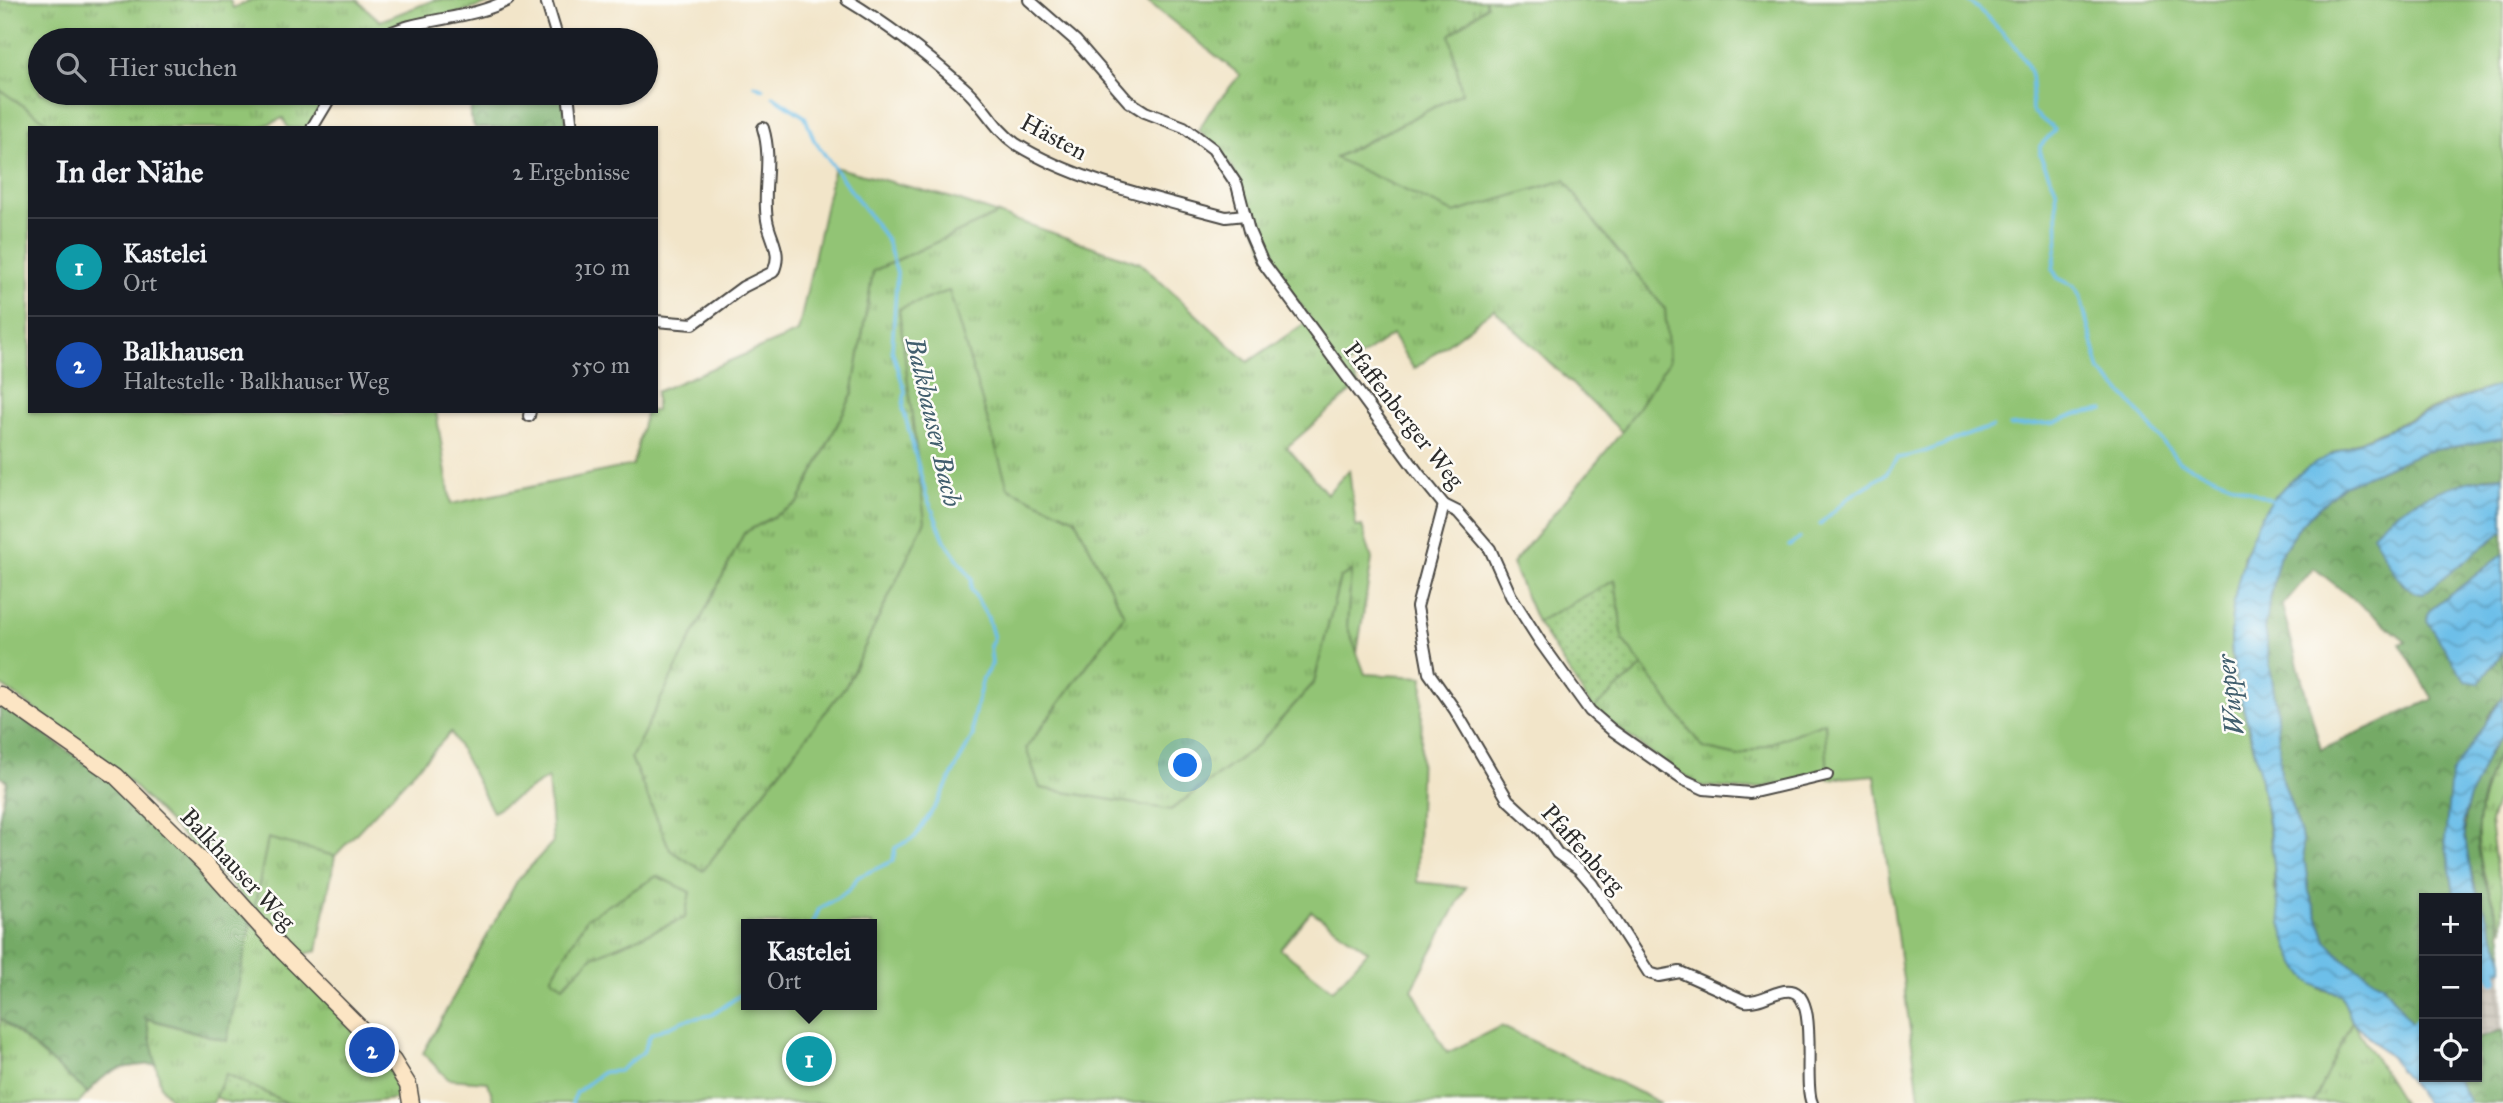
<!DOCTYPE html>
<html lang="de">
<head>
<meta charset="utf-8">
<style>
  :root { --surface:#171b24; --page:#20242c; --text:#f1f3f6; --muted:#9ea1a6; --line:#363941; --accent:#1f6fb2 }
  body { margin:0; font-family:"IM FELL Great Primer",serif; background:var(--page); color:var(--text) }
  .controls { position:absolute; right:21px; bottom:21px; display:grid; overflow:hidden; border-radius:0px; box-shadow:0 2px 5px #0004 }
  .controls button { width:63px; height:63px; display:grid; place-items:center; padding:0; border:0; border-bottom:2px solid var(--line); background:var(--surface); color:var(--text); font:35px sans-serif }
  .you { position:absolute; left:1186px; top:766px; width:24px; height:24px; margin:-18px; border:5px solid #fff; border-radius:50%; background:#1a73e8; box-shadow:0 0 0 10px #1a73e833 }
  .badge { display:grid; place-items:center; width:46px; height:46px; border-radius:50%; background:var(--accent); color:#fff; font-size:23px; font-weight:700 }
  .pin { position:absolute; translate:-50% -50%; border:4px solid #fff; box-shadow:0 2px 7px #0006 }
  .popup { position:absolute; left:741px; top:919px; width:136px; height:91px; box-sizing:border-box; display:grid; place-content:center; border-radius:0px; background:var(--surface); filter:drop-shadow(0 2px 5px #0005); font-size:23px; white-space:nowrap; color:var(--muted) }
  .popup b { font-size:26px; color:var(--text) }
  .popup::after { content:''; position:absolute; left:50%; top:100%; margin-left:-14px; border:14px solid transparent; border-top-color:var(--surface) }
  .list { margin:0; padding:0; list-style:none }
  h2 { display:flex; justify-content:space-between; align-items:center; height:91px; margin:0; padding:0 28px; font-size:30px }
  h2 small { font-size:23px; font-weight:400; color:var(--muted) }
  .list li { display:grid; grid-template-columns:46px 1fr auto; gap:21px; align-items:center; box-sizing:border-box; height:98px; padding:0 28px; border-top:2px solid var(--line) }
  .list b { display:block; font-size:26px; white-space:nowrap }
  .list p { margin:0; font-size:23px; white-space:nowrap; color:var(--muted) }
  .list em { font-size:23px; font-style:normal; color:var(--muted) }
  .icon { flex:none; width:38px; height:38px; fill:none; stroke:currentColor; stroke-width:2; stroke-linecap:round; stroke-linejoin:round }
  .map { position:relative; flex:none; width:2503px; height:1103px; overflow:hidden }
  .search { position:absolute; background:var(--surface); box-shadow:0 2px 5px #0004; left:28px; top:28px; width:630px; height:77px; display:flex; align-items:center; gap:18px; box-sizing:border-box; padding:0 24px; border-radius:38px; color:var(--muted); font-size:26px }
  .panel { position:absolute; background:var(--surface); box-shadow:0 2px 5px #0004; left:28px; top:126px; width:630px; height:287px; border-radius:0px }
  .map>svg:first-child { display:block }
</style>
</head>
<body>
<div class="map">
<svg width="2503" height="1103" viewBox="0 0 2503 1103">
  <defs>
    <pattern id="industrial-grid" width="8" height="8" patternUnits="userSpaceOnUse" patternTransform="scale(1.75)"><rect width="8" height="8" fill="#c9c3b8"/><path d="M0 4h8M4 0v8" fill="none" stroke="#ada89e"/></pattern>
    <pattern id="grass-tufts" width="24" height="20" patternUnits="userSpaceOnUse" patternTransform="scale(1.75)"><rect width="24" height="20" fill="#92c474"/><path d="M3 7l-1-3M5 7V3M7 7l1-3M15 17l-1-3M17 17v-4M19 17l1-3" fill="none" stroke="#779f5f"/></pattern>
    <pattern id="forest-crowns" width="20" height="18" patternUnits="userSpaceOnUse" patternTransform="scale(1.75)"><rect width="20" height="18" fill="#75aa66"/><path d="M2 6a3 3 0 1 1 6 0M12 15a3 3 0 1 1 6 0" fill="none" stroke="#608b54"/></pattern>
    <pattern id="garden-dots" width="8" height="8" patternUnits="userSpaceOnUse" patternTransform="scale(1.75)"><rect width="8" height="8" fill="#92c474"/><path d="M2 2h.1M6 6h.1" fill="none" stroke="#779f5f" stroke-width="1.8" stroke-linecap="round"/></pattern>
    <pattern id="water-waves" width="16" height="10" patternUnits="userSpaceOnUse" patternTransform="scale(1.75)"><rect width="16" height="10" fill="#6dbfe9"/><path d="M0 5q4-4 8 0t8 0" fill="none" stroke="#5a9bbd"/></pattern>
  </defs>
  <rect width="100%" height="100%" fill="#fdfcf7"/>
  <filter id="ink" filterUnits="userSpaceOnUse"><feTurbulence type="fractalNoise" baseFrequency=".0143" numOctaves="2"/><feDisplacementMap in="SourceGraphic" scale="14" xChannelSelector="R" yChannelSelector="G"/><feConvolveMatrix kernelMatrix="1 2 1 2 8 2 1 2 1" color-interpolation-filters="sRGB"/></filter>
  <filter id="wash" filterUnits="userSpaceOnUse"><feTurbulence type="fractalNoise" baseFrequency=".00686" numOctaves="4" result="noise"/><feDisplacementMap in="SourceGraphic" scale="28" xChannelSelector="R" yChannelSelector="G"/><feGaussianBlur stdDeviation="1.57" result="paint"/><feColorMatrix in="noise" values="0 0 0 0 0 0 0 0 0 0 0 0 0 0 0 0 0 1.4 0 .05"/><feComposite in="paint" operator="in"/></filter>
  <g filter="url(#wash)">
    <rect width="100%" height="100%" fill="#f2e5c9"/>
    <!-- industrial -->
    <path fill="url(#industrial-grid)" d="M2503,966V1030L2477,1038V978Z"/>
    <!-- grass -->
    <g fill="url(#grass-tufts)" stroke="#5e7850" stroke-width="2">
      <path d="M0,0H230L233,8L252,0H357L380,21L434,0H499L450,16L399,24L371,40H40V93H330L308,128H288L283,118L259,128H56L0,90Z"/>
      <path d="M1146,0H1485L1487,5L1451,35L1462,93L1336,157L1454,213L1565,180L1596,224L1666,309L1669,361L1622,432L1494,309L1414,369L1392,335L1347,366L1359,385L1287,447L1327,494L1349,470L1356,527L1362,526L1372,559L1357,653L1347,626L1351,572L1340,578L1314,683L1256,747L1170,810L1040,788L1026,749L1124,615L1075,519L1008,489L949,291L899,309L925,521L847,684L702,872L670,850L631,758L744,533L798,503L852,395L873,271L998,214L1140,263L1248,362L1311,319L1270,263L1232,166L1199,130L1210,111L1240,75Z"/>
      <path d="M1643,666L1703,748L1738,756L1825,722L1828,767L1787,783L1746,790L1702,786L1661,761L1593,709Z"/>
      <path d="M2497,756L2503,761V780L2490,822L2496,867L2503,891V929C2476,856 2466,830 2497,756Z"/>
      <path d="M268,838L335,856L317,951L304,954L302,962L254,909Z"/>
      <path d="M657,876L690,892L685,918L592,957L563,986L551,978L587,918Z"/>
      <path d="M251,922C282,954 401,1060 403,1098L361,1103H287L226,1074L213,1103L173,1102L161,1087L145,1018L226,1041Z"/>
      <path d="M0,1018L88,1093L79,1103H0Z"/>
      <path d="M2352,1021L2403,1103H2313Z"/>
    </g>
    <!-- forest -->
    <g fill="url(#forest-crowns)" stroke="#506a48" stroke-width="2" fill-rule="evenodd">
      <path d="M505,93H563L567,128H475L470,117L472,100Z"/>
      <path d="M2503,438V476L2487,477L2415,501L2392,564L2403,585L2503,531V554L2429,611L2427,620L2443,642L2487,673L2503,652V697L2488,716L2445,840L2455,898H2424V1040L2383,985L2342,958L2326,940L2309,892L2301,834L2281,775L2276,704L2264,629L2279,557L2301,524L2341,487L2423,452ZM2314,568L2406,641L2400,644L2433,699L2321,750L2282,606Z"/>
      <path d="M0,703L112,782L251,922L227,1041L146,1018L156,1064C123,1067 111,1065 88,1093L0,1018V814L7,781L0,777Z"/>
      <path d="M2503,734V761L2497,756C2479,798 2471,832 2484,878C2494,910 2503,921 2503,957C2468,871 2439,817 2503,734Z"/>
      <path d="M2503,1030V1103H2470L2457,1077H2477V1038Z"/>
    </g>
    <!-- park -->
    <g fill="#92c474" stroke="#5e7850" stroke-width="2" fill-rule="evenodd">
      <path d="M1485,0H2503V384L2452,400L2333,453L2255,535L2244,553L2231,632L2232,668L2259,768L2274,864V888L2320,989L2341,994L2352,1021L2313,1103H1920L1875,775L1828,779L1825,722L1738,756L1703,748L1623,640L1615,581L1537,622L1512,564L1622,432L1669,361L1665,309L1596,224L1565,180L1454,213L1335,158L1462,93L1450,35L1487,6Z"/>
      <path d="M0,90L56,128H30V411H436L451,504L633,465L646,411H656V392L798,332L834,167L952,198L998,214L873,271L852,395L798,503L744,533L631,758L670,850L703,871L847,684L925,521L899,309L949,291L1008,488L1075,519L1124,615L1026,748L1040,788L1171,810L1256,747L1314,683L1340,578L1351,571L1347,626L1365,674L1423,677L1417,882L1466,887L1412,989L1447,1053L1501,1026L1661,1103H494L488,1082L448,1079L423,1053L517,881L553,842L548,778L493,812L451,732L335,856L268,838L254,909L117,769L0,684ZM657,876L690,892L685,918L592,957L563,986L551,978L587,918ZM1311,911L1368,951L1333,990L1280,949ZM746,924H872V1005H746Z"/>
    </g>
    <!-- garden -->
    <g fill="url(#garden-dots)" stroke="#5e7850" stroke-width="2">
      <path d="M1615,580L1623,640L1643,666L1593,709L1537,622Z"/>
      <path d="M226,1074L287,1103H230L215,1097Z"/>
    </g>
    <!-- water -->
    <g fill="url(#water-waves)" stroke="#4c758a" stroke-width="2">
      <path d="M2503,384V438L2423,452L2341,487L2301,524L2279,557L2264,628L2276,704L2281,775L2301,834L2309,892L2326,940L2342,958L2383,985L2424,1040V1077H2457L2470,1103H2426L2390,1057L2352,1021L2341,994C2325,990 2310,986 2301,972C2280,942 2277,901 2274,865C2271,834 2265,802 2259,771C2251,724 2230,681 2231,632C2231,596 2247,537 2267,507C2295,466 2342,449 2385,431C2424,414 2462,397 2503,384Z"/>
      <path d="M2503,476V531L2423,594C2399,593 2384,552 2372,534C2403,500 2458,480 2503,476Z"/>
      <path d="M2503,554V652L2479,683L2465,681L2427,620L2429,611Z"/>
      <path d="M2503,697V734L2488,754L2469,799L2463,824L2472,880L2503,957V969L2482,976L2477,962V898H2455L2445,840L2451,774Z"/>
    </g>
    <g fill="none" stroke-linecap="round" stroke-linejoin="round">
      <!-- stream -->
      <g stroke="#6dbfe9" stroke-width="3.5">
        <path d="M1968,0C1986,15 2022,49 2030,72C2034,83 2031,100 2032,111L2055,130L2040,146V155L2056,189L2058,238L2053,270L2058,278L2074,286L2080,296L2100,371L2128,399L2179,462L2274,501"/>
        <path d="M754,85L763,89"/>
        <path d="M773,96L805,117L814,140L887,240L897,273L892,350L905,391L903,408L926,495L945,541L972,579L971,589L988,618L994,639L990,646L992,664L983,678L973,719V735L938,802L915,837L895,848L893,861L858,877L849,890L819,909L813,924"/>
        <path d="M2010,426L2055,423L2077,414L2104,410"/>
        <path d="M1820,524L1849,497L1886,474L1897,458C1931,454 1960,435 1992,427"/>
        <path d="M1789,546L1800,538"/>
        <path d="M572,1103L577,1092L603,1072L619,1071L643,1052L651,1034L685,1020L712,1015L746,991"/>
      </g>
      <!-- canal -->
      <g stroke="#6dbfe9" stroke-width="10">
        <path d="M2489,962L2494,979"/>
        <path d="M2405,1038L2424,1017"/>
      </g>
    </g>
  </g>
  <g filter="url(#ink)">
    <g fill="none" stroke-linecap="round" stroke-linejoin="round">
      <!-- minor casing -->
      <g stroke="#494743" stroke-width="14">
        <g id="minor">
          <path d="M546,0L558,40"/>
          <path d="M847,0C887,24 927,55 962,86C983,103 993,128 1016,144C1075,181 1159,199 1226,217L1245,215"/>
          <path d="M1029,0L1076,41L1128,101L1145,112L1184,127L1213,149L1237,185L1249,231L1262,261L1418,473L1444,505L1458,512L1490,549L1511,596L1541,643L1590,711L1612,730L1682,779L1704,789L1750,793L1827,775"/>
          <path d="M376,40C416,16 466,22 508,0"/>
          <path d="M568,93L572,128"/>
          <path d="M312,128L333,93"/>
          <path d="M656,321L693,324L743,287L773,272C783,252 770,239 767,220C762,187 773,161 763,128"/>
          <path d="M529,416L530,411"/>
          <path d="M1444,505L1417,607L1429,673L1455,710L1508,800L1542,831L1557,853L1579,869L1592,884L1649,973L1659,976L1680,972L1745,1001C1761,1003 1776,989 1791,991C1820,996 1802,1083 1812,1103"/>
        </g>
      </g>
      <!-- secondary casing -->
      <g stroke="#494743" stroke-width="19">
        <path id="secondary" d="M0,695L116,776L203,862L282,950L393,1061L408,1085L411,1103"/>
      </g>
      <!-- minor -->
      <use href="#minor" stroke="#fff" stroke-width="10"/>
      <!-- secondary -->
      <use href="#secondary" stroke="#fce5c4" stroke-width="16"/>
    </g>
  </g>
  <g text-anchor="middle" stroke-width="5" stroke-linejoin="round" paint-order="stroke">
    <!-- street labels -->
    <g font-size="24" fill="#2b2b2b" stroke="#fdfcf7">
      <text transform="translate(1054 137) rotate(28)" y="8">Hästen</text>
      <text transform="translate(1404 415) rotate(52)" y="8">Pfaffenberger Weg</text>
      <text transform="translate(1583 849) rotate(48)" y="8">Pfaffenberg</text>
      <text transform="translate(238 869) rotate(47)" y="8">Balkhauser Weg</text>
    </g>
    <!-- water labels -->
    <g font-size="26" font-style="italic" fill="#425f6e" stroke="#fdfcf7">
      <text transform="translate(934 422) rotate(77)" y="9">Balkhauser Bach</text>
      <text transform="translate(2230 695) rotate(-97)" y="9">Wupper</text>
    </g>
  </g>
</svg>
<div class="controls">
<button>+</button>
<button>−</button>
<button><svg class="icon" aria-label="locate" viewBox="0 0 24 24"><circle cx="12" cy="12" r="6"/><path d="M12 2v4M12 18v4M2 12h4M18 12h4"/></svg></button>
</div>
<div class="you"></div>
<div class="pin badge" style="left:809px;top:1059px;background:#0f9aa8">1</div>
<div class="popup"><b>Kastelei</b>Ort</div>
<div class="pin badge" style="left:372px;top:1050px;background:#1a4fb4">2</div>
<div class="search"><svg class="icon" aria-label="search" viewBox="0 0 24 24"><circle cx="10" cy="10" r="6"/><path d="M15 15l6 6"/></svg>Hier suchen</div>
<section class="panel">
<h2>In der Nähe<small>2 Ergebnisse</small></h2>
<ul class="list">
<li><span class="badge" style="background:#0f9aa8">1</span><div><b>Kastelei</b><p>Ort</p></div><em>310 m</em></li>
<li><span class="badge" style="background:#1a4fb4">2</span><div><b>Balkhausen</b><p>Haltestelle · Balkhauser Weg</p></div><em>550 m</em></li>
</ul>
</section>
</div>
</body>
</html>
